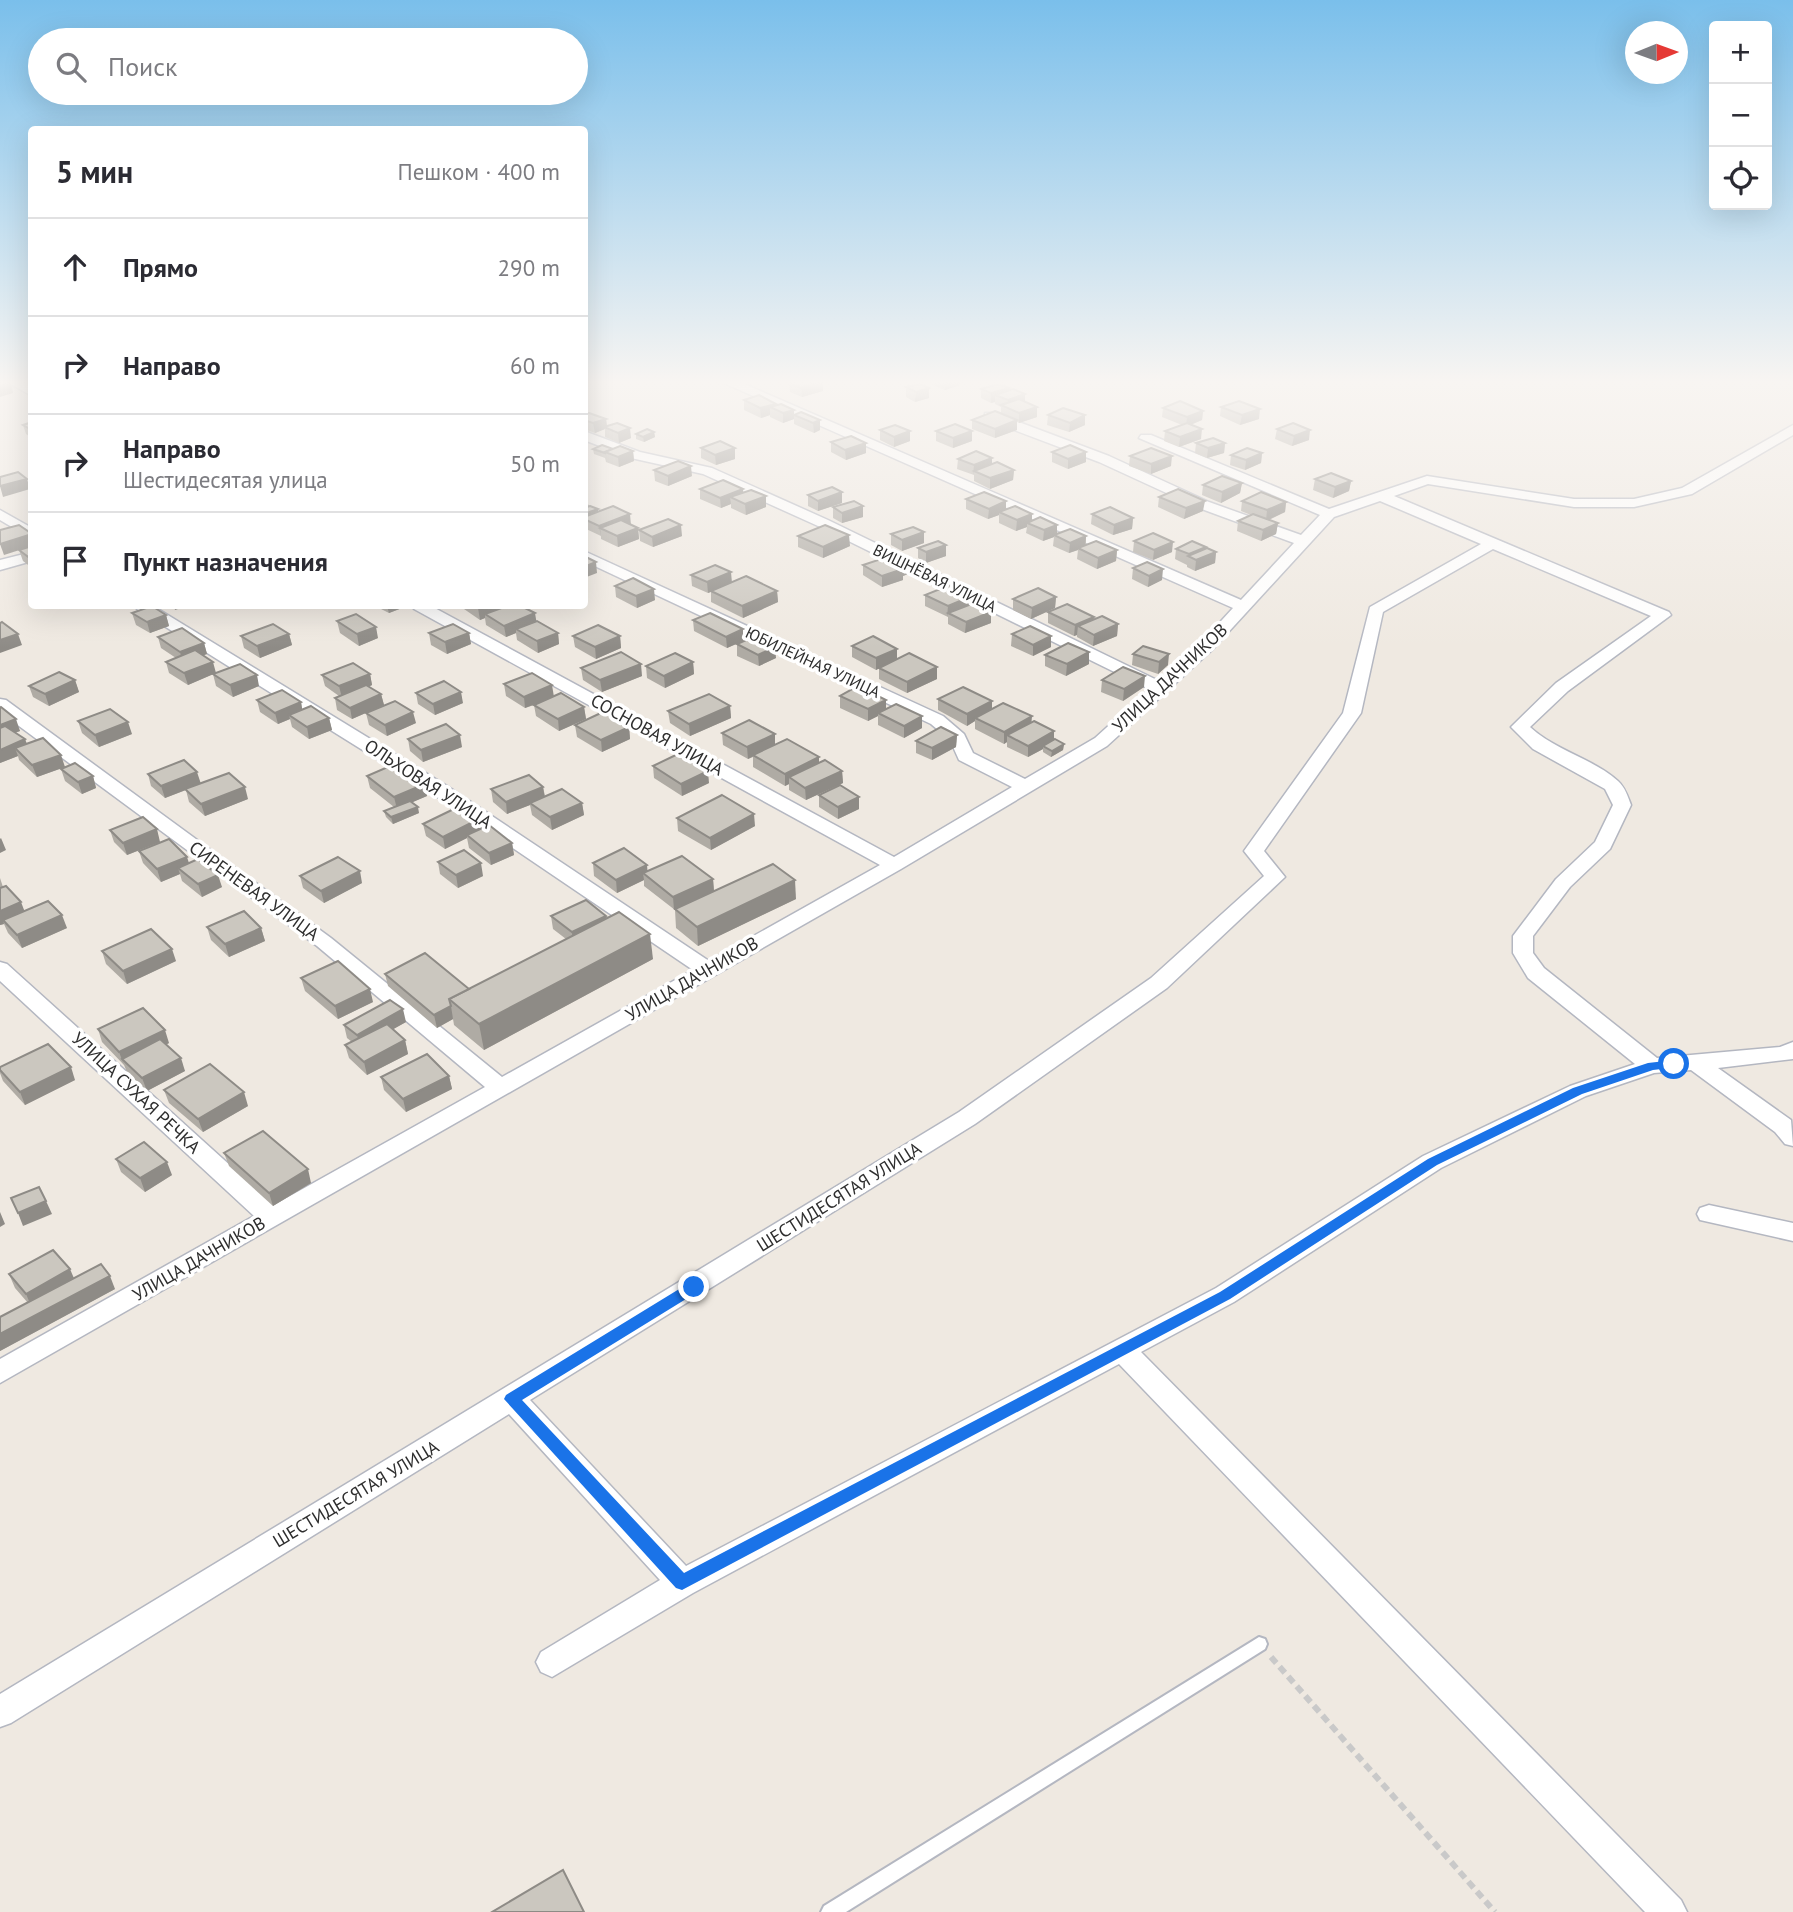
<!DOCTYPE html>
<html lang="ru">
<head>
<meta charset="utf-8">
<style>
  :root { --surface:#fff; --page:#f7f7f7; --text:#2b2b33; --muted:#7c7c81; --line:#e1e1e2 }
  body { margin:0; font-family:"PT Sans",sans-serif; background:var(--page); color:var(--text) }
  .controls { position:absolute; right:21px; top:21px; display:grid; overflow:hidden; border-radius:7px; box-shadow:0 7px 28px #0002 }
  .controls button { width:63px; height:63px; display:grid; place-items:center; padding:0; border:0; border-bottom:2px solid var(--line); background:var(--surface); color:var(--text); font:35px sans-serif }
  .compass { position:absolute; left:1625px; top:21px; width:63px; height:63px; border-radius:50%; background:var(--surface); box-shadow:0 7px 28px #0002; rotate:89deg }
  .stop { position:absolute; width:21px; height:21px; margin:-16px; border:5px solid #1a73e8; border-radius:50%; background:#fff }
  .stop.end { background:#1a73e8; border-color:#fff; box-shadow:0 2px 7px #0008 }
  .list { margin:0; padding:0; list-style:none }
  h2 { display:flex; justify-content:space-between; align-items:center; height:91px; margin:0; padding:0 28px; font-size:30px }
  h2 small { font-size:23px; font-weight:400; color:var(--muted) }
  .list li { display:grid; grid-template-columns:46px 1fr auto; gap:21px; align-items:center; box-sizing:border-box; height:98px; padding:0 28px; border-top:2px solid var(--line) }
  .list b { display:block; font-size:26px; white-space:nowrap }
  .list p { margin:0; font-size:23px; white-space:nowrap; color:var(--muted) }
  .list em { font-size:23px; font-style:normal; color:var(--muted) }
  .icon { flex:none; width:38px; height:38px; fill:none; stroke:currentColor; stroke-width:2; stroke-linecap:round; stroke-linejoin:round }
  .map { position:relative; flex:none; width:1793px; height:1912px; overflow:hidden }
  .search { position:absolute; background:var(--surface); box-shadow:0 7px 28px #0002; left:28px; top:28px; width:560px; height:77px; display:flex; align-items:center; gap:18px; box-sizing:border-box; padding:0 24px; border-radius:38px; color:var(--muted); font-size:26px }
  .panel { position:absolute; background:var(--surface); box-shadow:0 7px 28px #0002; left:28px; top:126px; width:560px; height:483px; border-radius:7px }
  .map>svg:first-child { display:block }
</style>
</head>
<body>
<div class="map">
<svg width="1793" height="1912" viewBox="0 0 1793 1912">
  <rect width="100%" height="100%" fill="#efe9e1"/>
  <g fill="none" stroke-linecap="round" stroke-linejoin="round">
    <!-- lane casing -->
    <g stroke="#b4b7c1" stroke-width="4">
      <path id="lane" d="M1259,1637L1265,1639L1267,1644L1265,1649L846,1912H821L824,1906Z"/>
    </g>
    <!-- street casing -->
    <g stroke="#b4b7c1" stroke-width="3">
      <g id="street">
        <path d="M4,380H20L32,387V396Z"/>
        <path d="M717,380H735L1241,600L1294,543L1199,508L1099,462L985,419V413H995L1109,456L1209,502L1301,535L1320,515L1139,438L1141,435H1151L1329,509L1427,476L1574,499H1634L1682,488L1793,425V435L1692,494L1634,507H1574L1428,484L1394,496L1669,612L1671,615L1568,691L1530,727C1556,751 1592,758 1618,781C1625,787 1628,797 1631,805L1610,849L1570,887L1533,936V953L1544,968L1657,1058L1780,1047L1793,1042V1059L1718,1068L1791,1120L1793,1146L1785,1144L1775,1132L1691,1070L1654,1073L1586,1096L1441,1168L1234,1302L1141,1352L1681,1900L1687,1912H1645L1119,1364L693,1593L552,1677L541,1672L536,1662L541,1652L660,1580L509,1414L11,1723L0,1727V1694L959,1112L1151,978L1264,876L1244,851L1343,713L1370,607L1481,544L1380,501L1334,517L1212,650L1107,746L901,869L0,1383V1359L254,1216L0,981V962L7,964L274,1205L485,1087L317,946L0,712V699L6,700L331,938L502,1077L693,970L433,794L137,609L135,606H153L447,786L709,961L880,865L414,609L412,606H431L894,857L1012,787L959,760L950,740L931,724L584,561V551L943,716L964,734L973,753L1025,779L1095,738L1149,689L818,526L703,474L631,458L584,440V431L640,452L712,468L828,520L1159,681L1200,644L1233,608ZM1493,549L1651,616L1556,683L1511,727L1533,749L1605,789L1613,805L1595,842L1556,879L1513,936V953L1528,978L1635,1064L1570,1086L1423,1156L1216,1288L686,1566L530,1400L975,1124L1167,988L1285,877L1264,851L1361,713L1383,612Z"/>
        <path d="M0,510L32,528V539L0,520Z"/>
        <path d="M32,552V561L0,570V560Z"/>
        <path d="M1709,1205L1793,1223V1241L1700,1220L1697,1214L1700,1208Z"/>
      </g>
    </g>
    <!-- path -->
    <path stroke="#c9c9c9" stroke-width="6" stroke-dasharray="8 5" stroke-linecap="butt" d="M1271,1657L1495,1912"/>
    <!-- lane -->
    <use href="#lane" fill="#fff" fill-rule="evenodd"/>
    <!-- street -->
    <use href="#street" fill="#fff" fill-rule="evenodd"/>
  </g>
  <!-- wall -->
  <g fill="#afaba4">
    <path d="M933,380H960V385L945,390L933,385Z"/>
    <path d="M823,381V391L802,397L790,392L789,382Z"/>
    <path d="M906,387L929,388V398L915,402L906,397Z"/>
    <path d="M1009,388V390L1025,394V402L1037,417L1019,423L1017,422V430L995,438L972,429V420L1001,414V407L995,404V402L991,403L981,398V389Z"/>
    <path d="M744,400L776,404V405L794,415L820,420V430L814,433L794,424V419L783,423L770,417V415L761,418L744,410Z"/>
    <path d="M1221,407L1259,419L1240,425L1220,416Z"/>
    <path d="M1163,408L1203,411L1202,420L1191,424L1201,439L1179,447L1164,441L1165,431L1182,425L1162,417Z"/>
    <path d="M584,414L606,419L607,426L631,438L619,443L605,437V429L595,433L584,429Z"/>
    <path d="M1048,415L1085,425L1069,432L1047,425Z"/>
    <path d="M32,422V438L26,434L23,425Z"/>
    <path d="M1277,429L1309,440L1292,446L1275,439Z"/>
    <path d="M880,430L910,431V441L894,447L880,440Z"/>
    <path d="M936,431L972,441L953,448L936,441Z"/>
    <path d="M654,432L655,437L644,442L636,439V434Z"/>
    <path d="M831,442L866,453L846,460L831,452Z"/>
    <path d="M1196,443H1225L1224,453L1207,458L1195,453Z"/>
    <path d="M701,448L735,459L716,465L701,458Z"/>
    <path d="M593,449H613L633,451L634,461L619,467L606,462L605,458L594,454Z"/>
    <path d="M1052,452H1086V462L1068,469L1052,462Z"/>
    <path d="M1262,453L1261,463L1245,470L1230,465L1231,455Z"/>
    <path d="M1130,456L1171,466L1151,474L1129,466Z"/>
    <path d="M992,458V464L1014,470L1013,480L990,489L974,481V475L957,469L958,459Z"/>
    <path d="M654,470L692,476L668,486L655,481Z"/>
    <path d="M1315,479L1351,481L1349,491L1333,498L1313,490Z"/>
    <path d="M1242,483L1240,493L1221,503L1202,495L1203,485Z"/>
    <path d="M700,489L744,492L766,496V507L746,515L731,508V504L721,508L700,499Z"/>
    <path d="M808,495L842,503L818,511L808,506Z"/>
    <path d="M1159,497L1203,511L1184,519L1158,507Z"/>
    <path d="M966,499L1006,510L1032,521L1057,525V534L1086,536V545L1117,550L1116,561L1097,569L1077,559L1078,550L1069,553L1053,546L1054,537L1043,541L1026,533L1027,527L1016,531L999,523V515L988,519L966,509Z"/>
    <path d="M1242,501L1286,502L1285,512L1269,520L1278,523L1276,534L1261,541L1237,531L1238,521L1251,515L1241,511Z"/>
    <path d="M584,502L589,505L590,506L598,509V512L638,528L639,539L618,547L601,539V536L584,528Z"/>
    <path d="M863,506V517L842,523L833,518V507Z"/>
    <path d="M1092,514L1133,518L1132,529L1113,535L1091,524Z"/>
    <path d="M639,530L682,536L653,547L640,541Z"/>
    <path d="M924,532V543L902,551L891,545V534Z"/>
    <path d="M798,536L850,546L823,558L798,547Z"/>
    <path d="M1134,541L1172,552L1153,560L1133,552Z"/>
    <path d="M32,546V568L23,561L19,550Z"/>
    <path d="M918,548L946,556L926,563L918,558Z"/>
    <path d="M1176,549H1205L1216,552L1215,563L1195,571L1187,567V565L1175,559Z"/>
    <path d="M863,565L908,574L903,576V580L882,587L863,575Z"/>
    <path d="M1133,568L1162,580L1148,587L1132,579Z"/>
    <path d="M731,572V582L777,591L778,602L743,618L711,602V592L708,593L692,586L691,575Z"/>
    <path d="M615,586L655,600L637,608L616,597Z"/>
    <path d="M925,595L972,603L991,623L965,633L948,624V617L925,606Z"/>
    <path d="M1056,597L1055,608L1031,619L1013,610V599Z"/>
    <path d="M375,606H402V608L389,613Z"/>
    <path d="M463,606H521L536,621L558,633L559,644L538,653L517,640L516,633L506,637L486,625L485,618L480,620L464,609Z"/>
    <path d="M1048,612L1094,617L1093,619L1118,624L1117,636L1093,646L1077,637V635L1074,636L1048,623Z"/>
    <path d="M132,613L166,615L169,626L150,633L136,625Z"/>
    <path d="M693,620L743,629V641L727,648L694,631Z"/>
    <path d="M337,621L378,638L359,646L340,633Z"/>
    <path d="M429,633H469L471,644L447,654L431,645Z"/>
    <path d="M289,634L292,645L260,658L244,648L241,636Z"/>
    <path d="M1012,634L1051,636V647L1033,656L1011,646Z"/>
    <path d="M573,636H620L621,648L596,659L575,647Z"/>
    <path d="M158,637L204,643L207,654L203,655L216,673L259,686L233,697L216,686L213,674L188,685L169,673L166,662L176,658L161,648Z"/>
    <path d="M737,644L776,658L759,666L737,656Z"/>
    <path d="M852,646L897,659L937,679L907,693L879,679V668L876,670L852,657Z"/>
    <path d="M1089,652V664L1066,676L1045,666V655Z"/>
    <path d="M1133,654L1168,665L1158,674L1132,665Z"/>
    <path d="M693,662L694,674L665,688L647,678L646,666Z"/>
    <path d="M581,668L642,676L602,692L583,680Z"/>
    <path d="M370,674L372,685L369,687L381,694L384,705L352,719L337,710L335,698L339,696L325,686L322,675Z"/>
    <path d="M75,680L79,692L49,706L33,697L29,686Z"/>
    <path d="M1102,680L1144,687L1123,701L1101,692Z"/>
    <path d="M504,684L554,696L584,707L586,719L559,731L536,716L534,705L525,708L506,696Z"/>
    <path d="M416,693L463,703L435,715L418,704Z"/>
    <path d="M840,696L886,709L922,716V728L904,738L878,725V716L868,721L840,708Z"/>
    <path d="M938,699L992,701V708L1031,722L1054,740L1064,744L1063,750L1051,757L1043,752V749L1028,757L1007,747V742L1004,744L975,729V721L967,726L938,710Z"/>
    <path d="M257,700L301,702L302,710L329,718L332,730L309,739L292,727L290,719L278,724L260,712Z"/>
    <path d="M730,706L731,718L690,736L670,723L668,711Z"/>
    <path d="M0,708L20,731L15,733L25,739L27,744L65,767L37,777L19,760L18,756L0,763Z"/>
    <path d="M366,713L416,723L387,736L369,725Z"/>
    <path d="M78,721L132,734L99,747L82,733Z"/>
    <path d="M575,725L629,727L630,739L602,752L577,737Z"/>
    <path d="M722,733L775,744L819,763L842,771L843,783L806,800L789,790V784L785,786L753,767V757L748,759L723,745Z"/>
    <path d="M957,735L956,747L932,760L916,753V741Z"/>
    <path d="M408,739L462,747L423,762L410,751Z"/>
    <path d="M653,766L709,783L682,796L654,778Z"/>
    <path d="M61,769L93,776L96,788L82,794L65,781Z"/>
    <path d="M148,774L201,784L248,799L205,816L189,802L186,790L165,798L151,786Z"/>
    <path d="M367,776L425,784L427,796L412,802L419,813L393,824L386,817L384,811L394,807L370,788Z"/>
    <path d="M543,787L545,796L582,803L584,815L552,830L532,815L530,805L507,814L493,802L491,789Z"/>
    <path d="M819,795L859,809L838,819L819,807Z"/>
    <path d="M677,818L755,826L711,850L678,831Z"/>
    <path d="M479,819L481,829L512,843L514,855L491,865L469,848L467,838L445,849L426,836L423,824Z"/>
    <path d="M110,830L160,842L127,855L114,842Z"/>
    <path d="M139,851L189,864L222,887L202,897L182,881L180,874L161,882L143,863Z"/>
    <path d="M438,862L483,876L458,888L440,874Z"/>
    <path d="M593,863L713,879L714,891L796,899L698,946L676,928L675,910L644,886V880L617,893L594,876Z"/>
    <path d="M300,876L362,883L324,903L303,888Z"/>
    <path d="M0,878L3,887L24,911L67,928L22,948L8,933L4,924L0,925Z"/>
    <path d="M551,916H606L607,918L653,959L484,1050L454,1025L453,1019L437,1028L388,986L385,974L469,989L566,939L553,929Z"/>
    <path d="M207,927L261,928L265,941L229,957L211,940Z"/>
    <path d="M102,951L176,961L127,984L106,964Z"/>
    <path d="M301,978L373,1002L338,1019L305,991Z"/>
    <path d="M406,1022L393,1029L405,1040L408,1054L367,1075L349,1058L345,1045L352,1042L347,1038L344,1025Z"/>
    <path d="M98,1029L169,1043L166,1045L185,1071L147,1091L127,1072L124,1065L102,1042Z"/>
    <path d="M0,1067L75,1080L25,1105L3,1081L0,1073Z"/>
    <path d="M449,1076L452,1089L406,1112L384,1090L381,1077Z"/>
    <path d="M164,1090L248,1106L203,1132L169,1103Z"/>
    <path d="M224,1153L311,1183L273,1206L229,1166Z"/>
    <path d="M116,1159L172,1175L145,1192L121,1172Z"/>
    <path d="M9,1274L74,1278L115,1289L0,1351V1317L28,1303L15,1288Z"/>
  </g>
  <!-- shaded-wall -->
  <g fill="#8e8b86">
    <path d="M945,380H960V385L945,390Z"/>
    <path d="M823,381V391L802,397L801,388Z"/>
    <path d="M11,383L13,393L0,397V386Z"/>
    <path d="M929,388V398L915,402L916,392Z"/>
    <path d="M1009,388L1008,398L995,395V402L991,403V393Z"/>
    <path d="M1025,394V404L1007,408L1008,400Z"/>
    <path d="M776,404V410L770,407V415L761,418L760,408Z"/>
    <path d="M1037,407V417L1019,423V413Z"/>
    <path d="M1260,409L1259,419L1240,425L1242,415Z"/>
    <path d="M794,410V419L783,423V413Z"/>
    <path d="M1203,411L1202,420L1186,427L1187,417Z"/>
    <path d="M1085,415V425L1069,432L1070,423Z"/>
    <path d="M606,419L607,428L604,427L605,429L595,433L593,423Z"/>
    <path d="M820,420V430L814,433L813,423Z"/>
    <path d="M1017,420V430L995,438V429Z"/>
    <path d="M630,428L631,438L619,443L618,433Z"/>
    <path d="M1202,429L1201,439L1179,447L1180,437Z"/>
    <path d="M1310,430L1309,440L1292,446L1294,436Z"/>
    <path d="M910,431V441L894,447V437Z"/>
    <path d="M972,431V441L953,448V438Z"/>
    <path d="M654,432L655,437L644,442L643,437Z"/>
    <path d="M866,443V453L846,460L845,450Z"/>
    <path d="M1225,443L1224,453L1207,458L1208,448Z"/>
    <path d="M735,448V459L716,465L715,455Z"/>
    <path d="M633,451L634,461L619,467L618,457Z"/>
    <path d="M1086,452V462L1068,469V459Z"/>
    <path d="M1262,453L1261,463L1245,470L1246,460Z"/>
    <path d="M1172,456L1171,466L1151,474V464Z"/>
    <path d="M992,458V468L974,471L973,475L974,465Z"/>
    <path d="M691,466L692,476L668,486V476Z"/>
    <path d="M1014,470L1013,480L990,489V478Z"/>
    <path d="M27,479L30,489L3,497L0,486Z"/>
    <path d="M1351,481L1349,491L1333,498L1335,487Z"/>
    <path d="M1242,483L1240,493L1221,503L1222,492Z"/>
    <path d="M743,489L744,499L730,497L731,504L721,508L720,498Z"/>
    <path d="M842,492V503L818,511V501Z"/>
    <path d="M766,496V507L746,515L745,504Z"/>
    <path d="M1006,501V512H999V515L988,519L989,509Z"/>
    <path d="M1205,501L1203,511L1184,519L1186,508Z"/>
    <path d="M1286,502L1285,512L1266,521L1267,510Z"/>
    <path d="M863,506V517L842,523V513Z"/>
    <path d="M598,509V515L584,519V514Z"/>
    <path d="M630,514L631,525L600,528L601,537L599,526Z"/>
    <path d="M1032,514V524L1027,523V527L1016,531L1017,520Z"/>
    <path d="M1133,518L1132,529L1113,535L1114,525Z"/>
    <path d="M1278,523L1276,534L1261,541L1263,530Z"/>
    <path d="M681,525L682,536L653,547L652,537Z"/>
    <path d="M1057,525V535H1054V537L1043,541L1044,530Z"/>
    <path d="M638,528L639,539L618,547L617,536Z"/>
    <path d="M924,532V543L902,551V540Z"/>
    <path d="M32,534V546L4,555L0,544Z"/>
    <path d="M849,535L850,546L823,558V547Z"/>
    <path d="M1086,536L1085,547L1078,548V550L1069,553L1070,543Z"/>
    <path d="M1173,542L1172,552L1153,560L1154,550Z"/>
    <path d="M946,545V556L926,563V552Z"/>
    <path d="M1206,547L1204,557L1216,552L1215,563L1195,571L1196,560L1189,557V554Z"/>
    <path d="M1117,550L1116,561L1097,569L1098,558Z"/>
    <path d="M596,562L597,573L584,578V567Z"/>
    <path d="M903,569H908V574L903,576V580L882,587V576Z"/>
    <path d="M1163,569L1162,580L1148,587L1149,576Z"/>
    <path d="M731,572L732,583L708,593L707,582Z"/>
    <path d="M654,589L655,600L637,608L636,596Z"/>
    <path d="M777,591L778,602L743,618L742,606Z"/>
    <path d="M972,596V607L948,613L947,617L948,606Z"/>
    <path d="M1056,597L1055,608L1031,619L1032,608Z"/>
    <path d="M174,606H187L175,610Z"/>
    <path d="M387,606H402V608L389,613Z"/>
    <path d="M486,606H507L485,614V618L480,620L478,608Z"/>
    <path d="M991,612V623L965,633L966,622Z"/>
    <path d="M535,613L537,625L516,629V633L506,637L504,626Z"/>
    <path d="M166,615L169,626L150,633L147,622Z"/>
    <path d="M1094,617L1093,628L1078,626L1077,635L1074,636L1075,625Z"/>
    <path d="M1118,624L1117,636L1093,646L1094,635Z"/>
    <path d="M376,627L378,638L359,646L357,634Z"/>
    <path d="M743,629V641L727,648L726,637Z"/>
    <path d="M469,633L471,644L447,654L445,642Z"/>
    <path d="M558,633L559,644L538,653L537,641Z"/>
    <path d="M18,634L22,645L0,653V640Z"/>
    <path d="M289,634L292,645L260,658L257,646Z"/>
    <path d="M620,636L621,648L596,659L595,647Z"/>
    <path d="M1051,636V647L1033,656V645Z"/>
    <path d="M204,643L207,654L183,663L180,652Z"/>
    <path d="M775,647L776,658L759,666L758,655Z"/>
    <path d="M897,649V660L876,670V658Z"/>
    <path d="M1089,652V664L1066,676L1067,664Z"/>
    <path d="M1169,654L1168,665L1158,674L1159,662Z"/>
    <path d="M213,662L216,673L188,685L184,673Z"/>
    <path d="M693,662L694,674L665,688L664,676Z"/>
    <path d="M641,664L642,676L602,692L600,680Z"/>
    <path d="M937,667V679L907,693V682Z"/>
    <path d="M370,674L372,685L342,698L339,686Z"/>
    <path d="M257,675L259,686L233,697L230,685Z"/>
    <path d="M1145,676L1144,687L1123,701L1124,689Z"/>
    <path d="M75,680L79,692L49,706L45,694Z"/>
    <path d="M552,685L554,697L525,708L524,697Z"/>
    <path d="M461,692L463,703L435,715L433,704Z"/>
    <path d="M381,694L384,705L352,719L350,708Z"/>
    <path d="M886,700V711L878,713V716L868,721V709Z"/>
    <path d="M992,701V713L975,718V721L967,726V714Z"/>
    <path d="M301,702L303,714L289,715L290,719L278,724L275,713Z"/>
    <path d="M730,706L731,718L690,736L689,724Z"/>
    <path d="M584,707L586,719L559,731L558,719Z"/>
    <path d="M413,712L416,723L387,736L385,725Z"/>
    <path d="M922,716V728L904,738V726Z"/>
    <path d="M1032,716L1031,728L1007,735V742L1004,744V732Z"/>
    <path d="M329,718L332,730L309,739L307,727Z"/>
    <path d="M16,719L20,731L0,738V725Z"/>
    <path d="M128,722L132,734L99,747L95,735Z"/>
    <path d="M629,727L630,739L602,752L601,740Z"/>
    <path d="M1054,731V743L1043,746V749L1028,757V746Z"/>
    <path d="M775,734V745L748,759L747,747Z"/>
    <path d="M460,735L462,747L423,762L421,750Z"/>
    <path d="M957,735L956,747L932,760V748Z"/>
    <path d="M25,739L29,751L15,748L18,756L0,763V750Z"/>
    <path d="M1064,744L1063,750L1051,757L1052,751Z"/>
    <path d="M61,755L65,767L37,777L32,765Z"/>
    <path d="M819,757V769L789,777V784L785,786V774Z"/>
    <path d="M708,771L709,783L682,796L681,784Z"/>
    <path d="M842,771L843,783L806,800L805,788Z"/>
    <path d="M197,772L201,784L165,798L161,786Z"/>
    <path d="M93,776L96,788L82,794L78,782Z"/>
    <path d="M425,784L427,796L397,809L394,797Z"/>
    <path d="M245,787L248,799L205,816L201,804Z"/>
    <path d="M543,787L545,799L530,803V805L507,814L506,802Z"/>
    <path d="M859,797V809L838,819V807Z"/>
    <path d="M582,803L584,815L552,830L550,817Z"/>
    <path d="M418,807L419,813L393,824L391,817Z"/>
    <path d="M754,814L755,826L711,850L710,838Z"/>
    <path d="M479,819L481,831L467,835V838L445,849L443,837Z"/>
    <path d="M157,829L160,842L127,855L123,843Z"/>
    <path d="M1,838L6,850L0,853V839Z"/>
    <path d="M512,843L514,855L491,865L489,853Z"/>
    <path d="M187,857L191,869L178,868L180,874L161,882L157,869Z"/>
    <path d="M481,863L483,876L458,888L456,875Z"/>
    <path d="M647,865L648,877L643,873L644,880L617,893L616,880Z"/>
    <path d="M360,871L362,883L324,903L321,891Z"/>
    <path d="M218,875L222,887L202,897L198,884Z"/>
    <path d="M713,879L714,892L674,910L673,897Z"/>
    <path d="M795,880L796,899L698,946L697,927Z"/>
    <path d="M21,902L26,915L3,920L4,924L0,925V911Z"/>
    <path d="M62,915L67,928L22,948L17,935Z"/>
    <path d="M606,916L608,928L573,945L572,932Z"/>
    <path d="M261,928L265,941L229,957L225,944Z"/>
    <path d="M650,934L653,959L484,1050L479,1024Z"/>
    <path d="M172,949L176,961L127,984L123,971Z"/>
    <path d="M370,989L373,1002L338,1019L335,1006Z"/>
    <path d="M451,1006L453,1019L437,1028L434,1015Z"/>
    <path d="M403,1009L406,1022L360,1048L357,1035Z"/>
    <path d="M165,1030L169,1043L127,1063L122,1059L124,1065L119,1052Z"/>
    <path d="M405,1040L408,1054L367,1075L364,1062Z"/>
    <path d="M181,1058L185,1071L147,1091L142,1078Z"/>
    <path d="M71,1067L75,1080L25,1105L20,1092Z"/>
    <path d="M449,1076L452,1089L406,1112L403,1099Z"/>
    <path d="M244,1092L248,1106L203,1132L198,1119Z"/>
    <path d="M167,1162L172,1175L145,1192L140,1178Z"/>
    <path d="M308,1169L311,1183L273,1206L269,1193Z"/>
    <path d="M46,1201L52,1214L23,1226L18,1213Z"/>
    <path d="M0,1212L5,1224L0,1227Z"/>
    <path d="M70,1269L76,1283L32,1308L26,1294Z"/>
    <path d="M110,1276L115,1289L0,1351V1334Z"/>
  </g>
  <!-- building -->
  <g fill="#cbc7bf" stroke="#8e8b86" stroke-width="2">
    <path d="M0,380H5L11,383L0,386Z"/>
    <path d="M796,380H821L823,381L801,388L789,382Z"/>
    <path d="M920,384L929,388L916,392L906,387Z"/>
    <path d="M998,384L1009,388L991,393L981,389Z"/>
    <path d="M1013,389L1025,394L1008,400L995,395Z"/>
    <path d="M759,395L776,404L760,408L744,400Z"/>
    <path d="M1019,399L1037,407L1019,413L1001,405Z"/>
    <path d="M1180,401L1203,411L1187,417L1163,408Z"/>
    <path d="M1239,401L1260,409L1242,415L1221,407Z"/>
    <path d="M781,404L794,410L783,413L770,407Z"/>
    <path d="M1063,408L1085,415L1070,423L1048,415Z"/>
    <path d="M995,411L1017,420L995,429L972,420Z"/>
    <path d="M801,412L820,420L813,423L794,415Z"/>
    <path d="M589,413L606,419L593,423L584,420V414Z"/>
    <path d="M32,422V430L23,425Z"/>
    <path d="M617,423L630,428L618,433L604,427Z"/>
    <path d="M1187,423L1202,429L1180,437L1165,431Z"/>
    <path d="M1293,423L1310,430L1294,436L1277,429Z"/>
    <path d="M955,424L972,431L953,438L936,431Z"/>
    <path d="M895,425L910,431L894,437L880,430Z"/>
    <path d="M647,429L654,432L643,437L636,434Z"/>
    <path d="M851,436L866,443L845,450L831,442Z"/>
    <path d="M1213,438L1225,443L1208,448L1196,443Z"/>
    <path d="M720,441L735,448L715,455L701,448Z"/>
    <path d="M602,445L613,449L605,452V453L593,449Z"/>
    <path d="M1070,445L1086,452L1068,459L1052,452Z"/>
    <path d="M620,446L633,451L618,457L605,452Z"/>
    <path d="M1151,448L1172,456L1151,464L1130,456Z"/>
    <path d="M1247,448L1262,453L1246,460L1231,455Z"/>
    <path d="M976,451L992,458L974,465L958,459Z"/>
    <path d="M678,461L691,466L668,476L654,470Z"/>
    <path d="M997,462L1014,470L990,478L974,471Z"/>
    <path d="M18,472L27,479L0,486V477Z"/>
    <path d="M1331,473L1351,481L1335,487L1315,479Z"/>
    <path d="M1222,476L1242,483L1222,492L1203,485Z"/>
    <path d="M723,480L743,489L720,498L700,489Z"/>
    <path d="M832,487L842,492L818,501L808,495Z"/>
    <path d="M1178,489L1205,501L1186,508L1159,497Z"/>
    <path d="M751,490L766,496L745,504L730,497Z"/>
    <path d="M984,492L1006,501L989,509L966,499Z"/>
    <path d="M1261,492L1286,502L1267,510L1242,501Z"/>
    <path d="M854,501L863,506L842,513L833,507Z"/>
    <path d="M590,506L598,509L584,514V508Z"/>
    <path d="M613,506L630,514L599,526L584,519V517Z"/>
    <path d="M1015,506L1032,514L1017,520L999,512Z"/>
    <path d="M1110,507L1133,518L1114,525L1092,514Z"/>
    <path d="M1253,514L1278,523L1263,530L1238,521Z"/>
    <path d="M1040,517L1057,525L1044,530L1027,523Z"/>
    <path d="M668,519L681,525L652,537L639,530Z"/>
    <path d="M621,520L638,528L617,536L600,528Z"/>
    <path d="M19,525L32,534L0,544V530Z"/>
    <path d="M825,525L849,535L823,547L798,536Z"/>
    <path d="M913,527L924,532L902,540L891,534Z"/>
    <path d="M1070,529L1086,536L1070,543L1054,535Z"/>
    <path d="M1153,533L1173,542L1154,550L1134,541Z"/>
    <path d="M938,541L946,545L926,552L918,548Z"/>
    <path d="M1096,541L1117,550L1098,558L1078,548Z"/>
    <path d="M1192,541L1206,547L1189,554L1176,549Z"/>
    <path d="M32,546L31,559L19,550Z"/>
    <path d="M1207,548L1216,552L1196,560L1188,556Z"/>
    <path d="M584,556L596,562L584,567Z"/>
    <path d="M884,558L903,569L882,576L863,565Z"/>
    <path d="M1147,562L1163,569L1149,576L1133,568Z"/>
    <path d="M898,563L908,569L903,571V569L894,564Z"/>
    <path d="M715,565L731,572L707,582L691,575Z"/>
    <path d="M746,576L777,591L742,606L711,591Z"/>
    <path d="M633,578L654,589L636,596L615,586Z"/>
    <path d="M950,585L972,596L948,606L925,595Z"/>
    <path d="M1038,588L1056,597L1032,608L1013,599Z"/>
    <path d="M974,603L991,612L966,622L948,613Z"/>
    <path d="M1067,604L1094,617L1075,625L1048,612Z"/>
    <path d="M152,606L166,615L147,622L132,613Z"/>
    <path d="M474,606H486L478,608Z"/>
    <path d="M507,606H521L535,613L504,626L485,614Z"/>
    <path d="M710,613L743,629L726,637L693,620Z"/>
    <path d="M356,614L376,627L357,634L337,621Z"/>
    <path d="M1102,616L1118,624L1094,635L1078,626Z"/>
    <path d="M537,621L558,633L537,641L516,629Z"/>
    <path d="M2,622L18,634L0,640V623Z"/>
    <path d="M273,624L289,634L257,646L241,636Z"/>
    <path d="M453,624L469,633L445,642L429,633Z"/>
    <path d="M598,625L620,636L595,647L573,636Z"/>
    <path d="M1030,626L1051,636L1033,645L1012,634Z"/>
    <path d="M182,628L204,643L180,652L158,637Z"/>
    <path d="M873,636L897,649L876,658L852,646Z"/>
    <path d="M753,637L775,647L758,655L737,644Z"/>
    <path d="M1068,643L1089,652L1067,664L1045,655Z"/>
    <path d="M1143,646L1169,654L1159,662L1133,654Z"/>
    <path d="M195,650L213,662L184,673L166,662Z"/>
    <path d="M621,652L641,664L600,680L581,668Z"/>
    <path d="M675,653L693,662L664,676L646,666Z"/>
    <path d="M909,653L937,667L907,682L879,668Z"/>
    <path d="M353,663L370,674L339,686L322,675Z"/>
    <path d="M240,664L257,675L230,685L213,674Z"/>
    <path d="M1123,667L1145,676L1124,689L1102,680Z"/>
    <path d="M59,672L75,680L45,694L29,686Z"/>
    <path d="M532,673L552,685L524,697L504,684Z"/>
    <path d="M444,681L461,692L433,704L416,693Z"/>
    <path d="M366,685L381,694L350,708L335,698Z"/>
    <path d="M858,686L886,700L868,709L840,696Z"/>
    <path d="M963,687L992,701L967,714L938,699Z"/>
    <path d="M282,690L301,702L275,713L257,700Z"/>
    <path d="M561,693L584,707L558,719L534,705Z"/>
    <path d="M709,694L730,706L689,724L668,711Z"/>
    <path d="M395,701L413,712L385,725L366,713Z"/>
    <path d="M1003,703L1032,716L1004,732L975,718Z"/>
    <path d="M896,704L922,716L904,726L878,713Z"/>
    <path d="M311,706L329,718L307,727L289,715Z"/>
    <path d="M1,707L16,719L0,725V708Z"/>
    <path d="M110,709L128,722L95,735L78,721Z"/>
    <path d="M603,712L629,727L601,740L575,725Z"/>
    <path d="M749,720L775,734L747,747L722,733Z"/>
    <path d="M1034,721L1054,731L1028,746L1007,735Z"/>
    <path d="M446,724L460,735L421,750L408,739Z"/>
    <path d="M5,726L25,739L0,750V728Z"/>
    <path d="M941,727L957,735L932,748L916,741Z"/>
    <path d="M43,738L61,755L32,765L15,748Z"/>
    <path d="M787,739L819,757L785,774L753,755Z"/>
    <path d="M1055,739L1064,744L1052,751L1043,746Z"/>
    <path d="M680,753L708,771L681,784L653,766Z"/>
    <path d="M184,760L197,772L161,786L148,774Z"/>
    <path d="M825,760L842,771L805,788L789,777Z"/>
    <path d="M75,763L93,776L78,782L61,769Z"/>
    <path d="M397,763L425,784L394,797L367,776Z"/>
    <path d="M229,773L245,787L201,804L185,789Z"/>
    <path d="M529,775L543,787L506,802L491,789Z"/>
    <path d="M840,785L859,797L838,807L819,795Z"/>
    <path d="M562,789L582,803L550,817L530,803Z"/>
    <path d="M722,795L754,814L710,838L677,818Z"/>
    <path d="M410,801L418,807L391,817L384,811Z"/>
    <path d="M460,806L479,819L443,837L423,824Z"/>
    <path d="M143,817L157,829L123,843L110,830Z"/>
    <path d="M489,825L512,843L489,853L467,835Z"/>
    <path d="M169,839L187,857L157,869L139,851Z"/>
    <path d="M624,848L647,865L616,880L593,863Z"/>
    <path d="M464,850L481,863L456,875L438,862Z"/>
    <path d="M682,856L713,879L673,897L643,873Z"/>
    <path d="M338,857L360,871L321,891L300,876Z"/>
    <path d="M198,859L218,875L198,884L178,868Z"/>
    <path d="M773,864L795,880L697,927L675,909Z"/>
    <path d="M6,886L21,902L0,911V888Z"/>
    <path d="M586,900L606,916L572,932L551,916Z"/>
    <path d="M48,901L62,915L17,935L3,920Z"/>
    <path d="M244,911L261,928L225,944L207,927Z"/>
    <path d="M619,912L650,934L479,1024L449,999Z"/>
    <path d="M151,929L172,949L123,971L102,951Z"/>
    <path d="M425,953L469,989L449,999L451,1006L434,1015L385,974Z"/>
    <path d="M338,961L370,989L335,1006L301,978Z"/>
    <path d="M390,1000L403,1009L357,1035L344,1025Z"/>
    <path d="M143,1008L165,1030L119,1052L98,1029Z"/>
    <path d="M387,1024L405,1040L364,1062L345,1045Z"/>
    <path d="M160,1039L181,1058L142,1078L122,1059Z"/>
    <path d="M48,1044L71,1067L20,1092L0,1070V1067Z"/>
    <path d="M427,1054L449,1076L403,1099L381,1077Z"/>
    <path d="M210,1064L244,1092L198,1119L164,1090Z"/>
    <path d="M263,1131L308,1169L269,1193L224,1153Z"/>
    <path d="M144,1142L167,1162L140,1178L116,1159Z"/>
    <path d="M39,1187L46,1201L18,1213L11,1198Z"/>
    <path d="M53,1250L70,1269L26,1294L9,1274Z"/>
    <path d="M101,1264L110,1276L0,1334V1317Z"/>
    <path d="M563,1870L584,1912H492Z"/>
  </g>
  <!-- sky -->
  <linearGradient id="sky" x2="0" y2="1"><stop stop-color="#7abfeb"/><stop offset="0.59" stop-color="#f8f5f2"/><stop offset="1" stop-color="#f8f5f2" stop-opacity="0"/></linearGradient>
  <rect width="1793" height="648" fill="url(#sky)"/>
  <!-- route -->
  <path fill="#1a73e8" d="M1674,1060L1680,1064L1678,1067L1653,1070L1582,1094L1437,1165L1230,1299L682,1590L676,1588L504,1399L506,1395L689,1283H699V1291L522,1400L684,1573L1220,1292L1428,1159L1573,1088L1648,1063Z"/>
  <g text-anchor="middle" stroke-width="7" stroke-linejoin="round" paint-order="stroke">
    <!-- far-street labels -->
    <g font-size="16" fill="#2e2e2e" stroke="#fff">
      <text transform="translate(935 578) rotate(26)" y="6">ВИШНЁВАЯ УЛИЦА</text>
      <text transform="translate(813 662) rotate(25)" y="6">ЮБИЛЕЙНАЯ УЛИЦА</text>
    </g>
    <!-- street labels -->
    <g font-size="18" fill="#2e2e2e" stroke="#fff">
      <text transform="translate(1170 678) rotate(-43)" y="6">УЛИЦА ДАЧНИКОВ</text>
      <text transform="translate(657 735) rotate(29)" y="6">СОСНОВАЯ УЛИЦА</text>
      <text transform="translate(428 784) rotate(33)" y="6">ОЛЬХОВАЯ УЛИЦА</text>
      <text transform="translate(254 891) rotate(36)" y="6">СИРЕНЕВАЯ УЛИЦА</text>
      <text transform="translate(692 979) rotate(-30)" y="6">УЛИЦА ДАЧНИКОВ</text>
      <text transform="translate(136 1093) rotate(43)" y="6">УЛИЦА СУХАЯ РЕЧКА</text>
      <text transform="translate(839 1197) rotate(-32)" y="6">ШЕСТИДЕСЯТАЯ УЛИЦА</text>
      <text transform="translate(199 1259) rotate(-30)" y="6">УЛИЦА ДАЧНИКОВ</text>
      <text transform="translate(356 1494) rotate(-31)" y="6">ШЕСТИДЕСЯТАЯ УЛИЦА</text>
    </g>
  </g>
</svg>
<div class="controls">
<button>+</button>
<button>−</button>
<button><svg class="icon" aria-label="locate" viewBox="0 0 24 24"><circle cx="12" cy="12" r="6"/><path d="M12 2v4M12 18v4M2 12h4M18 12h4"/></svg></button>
</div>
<svg class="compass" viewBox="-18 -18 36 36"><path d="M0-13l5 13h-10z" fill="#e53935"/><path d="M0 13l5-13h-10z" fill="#7c7c81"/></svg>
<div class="stop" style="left:1674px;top:1064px"></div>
<div class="stop end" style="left:694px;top:1287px"></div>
<div class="search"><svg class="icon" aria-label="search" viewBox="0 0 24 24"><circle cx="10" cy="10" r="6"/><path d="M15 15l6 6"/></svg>Поиск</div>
<section class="panel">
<h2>5 мин<small>Пешком · 400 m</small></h2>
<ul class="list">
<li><svg class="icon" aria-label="ahead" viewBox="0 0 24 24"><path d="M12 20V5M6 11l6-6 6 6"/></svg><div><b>Прямо</b></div><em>290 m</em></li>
<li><svg class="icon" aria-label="right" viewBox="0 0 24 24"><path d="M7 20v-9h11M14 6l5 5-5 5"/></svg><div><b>Направо</b></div><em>60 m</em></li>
<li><svg class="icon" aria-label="right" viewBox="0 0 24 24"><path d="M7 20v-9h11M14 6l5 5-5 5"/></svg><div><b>Направо</b><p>Шестидесятая улица</p></div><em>50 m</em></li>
<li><svg class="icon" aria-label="arrive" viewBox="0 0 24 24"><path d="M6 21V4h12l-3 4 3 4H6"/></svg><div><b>Пункт назначения</b></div></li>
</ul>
</section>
</div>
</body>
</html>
